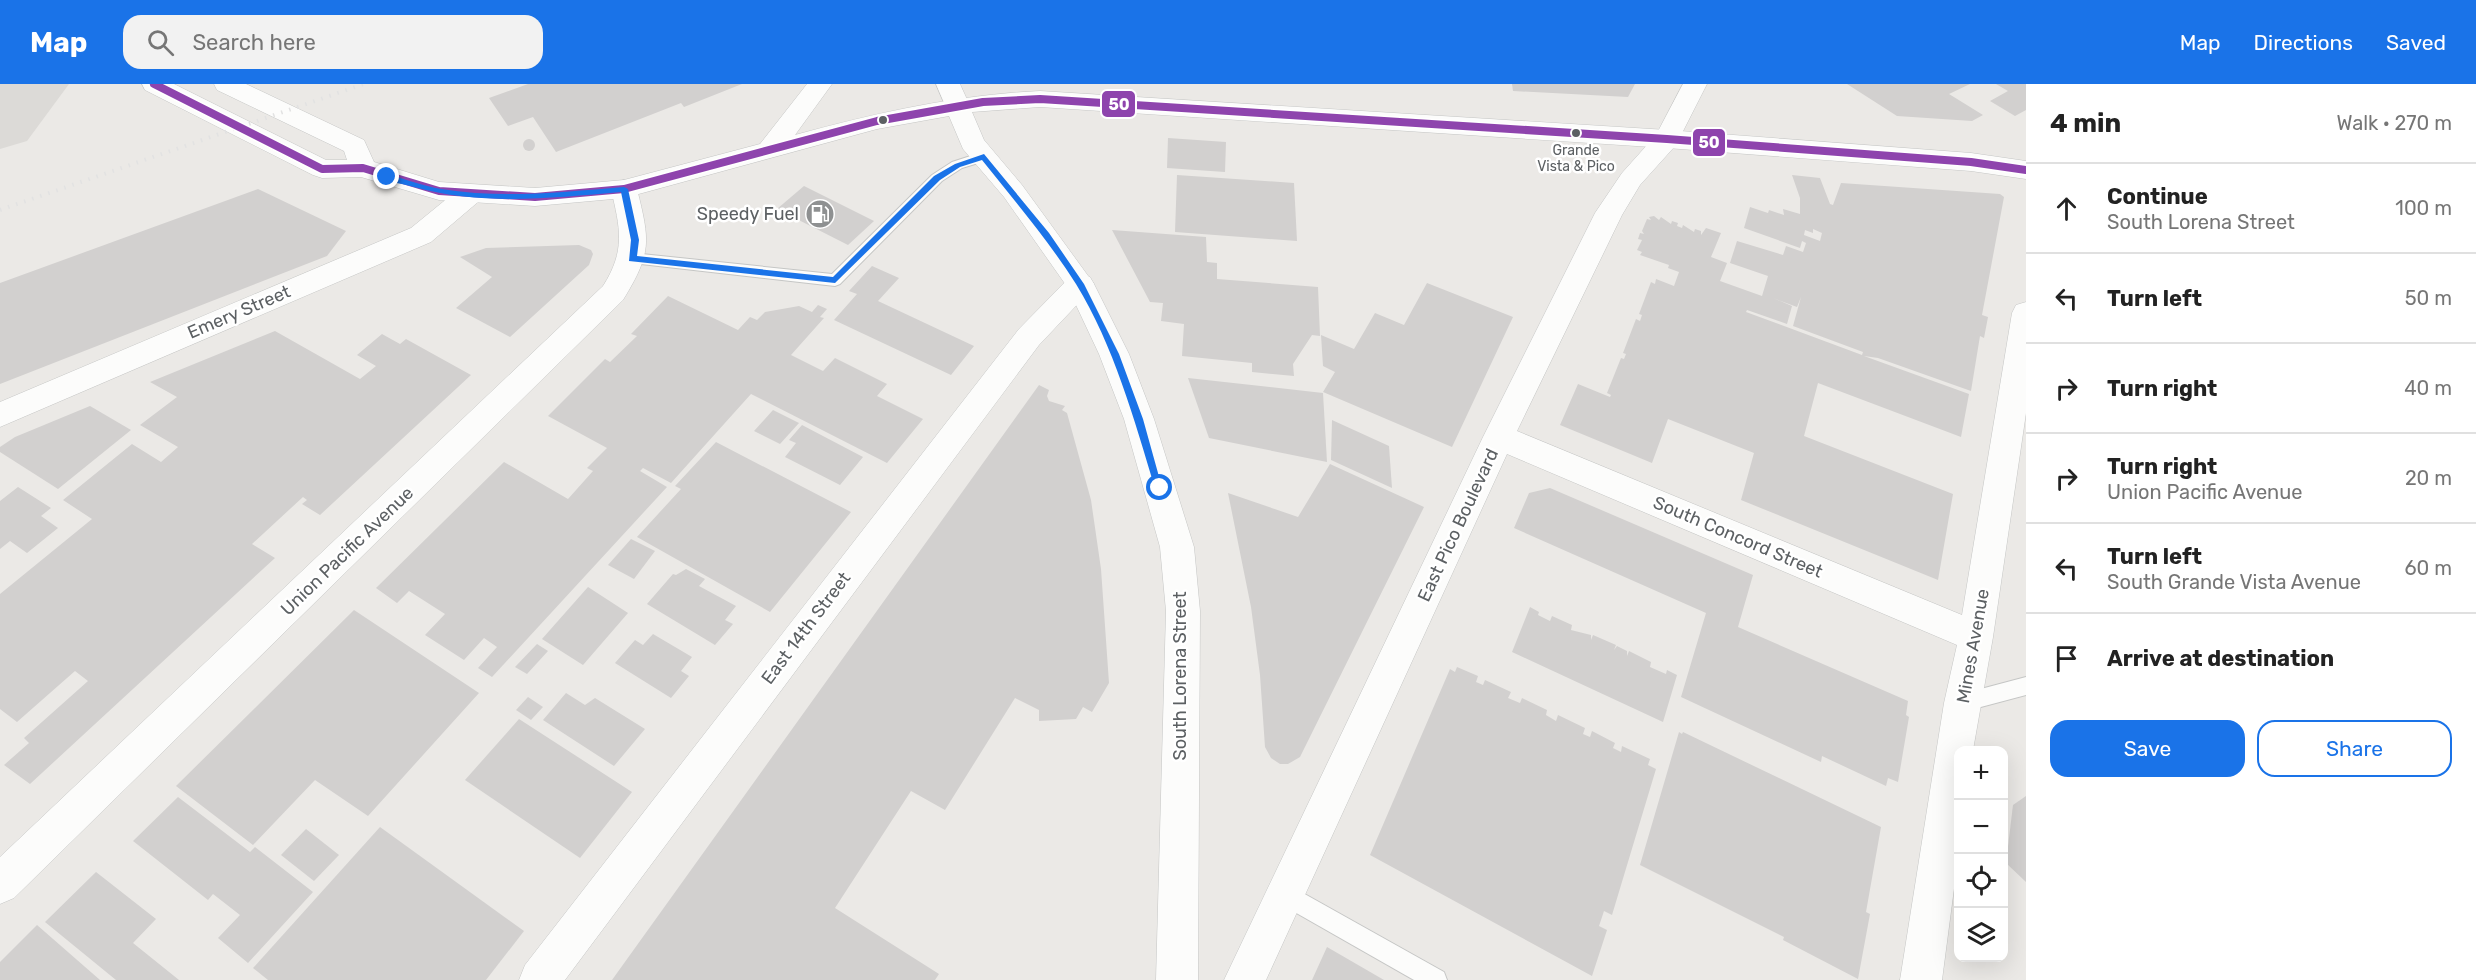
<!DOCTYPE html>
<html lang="en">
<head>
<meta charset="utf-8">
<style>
  :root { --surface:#fff; --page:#f2f2f2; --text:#222; --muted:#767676; --line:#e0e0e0; --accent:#1a73e8 }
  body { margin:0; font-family:Rubik,sans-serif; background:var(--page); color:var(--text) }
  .controls { position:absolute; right:18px; bottom:18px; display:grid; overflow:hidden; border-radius:12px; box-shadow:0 6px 24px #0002 }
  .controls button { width:54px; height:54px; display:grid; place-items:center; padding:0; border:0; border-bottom:2px solid var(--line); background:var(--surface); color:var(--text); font:30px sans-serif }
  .stop { position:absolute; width:18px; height:18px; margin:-14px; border:4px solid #1a73e8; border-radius:50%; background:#fff }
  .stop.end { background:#1a73e8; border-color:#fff; box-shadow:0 2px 6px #0008 }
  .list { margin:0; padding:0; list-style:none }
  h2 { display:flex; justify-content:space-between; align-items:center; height:78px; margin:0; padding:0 24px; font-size:26px }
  h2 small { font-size:20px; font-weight:400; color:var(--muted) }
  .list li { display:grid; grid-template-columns:39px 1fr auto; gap:18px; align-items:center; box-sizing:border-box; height:90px; padding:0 24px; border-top:2px solid var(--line) }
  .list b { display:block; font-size:22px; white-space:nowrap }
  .list p { margin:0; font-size:20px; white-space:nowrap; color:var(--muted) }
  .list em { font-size:20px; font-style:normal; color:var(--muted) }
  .actions { display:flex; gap:12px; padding:18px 24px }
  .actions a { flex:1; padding:14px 0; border:2px solid var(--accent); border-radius:18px; text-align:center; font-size:21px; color:var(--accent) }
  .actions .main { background:var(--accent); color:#fff }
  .icon { flex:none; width:33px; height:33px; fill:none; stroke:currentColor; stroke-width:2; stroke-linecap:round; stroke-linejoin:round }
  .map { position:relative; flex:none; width:2026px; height:896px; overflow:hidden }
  header { display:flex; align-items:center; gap:36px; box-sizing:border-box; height:84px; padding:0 30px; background:var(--accent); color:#fff }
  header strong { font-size:28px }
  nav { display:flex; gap:33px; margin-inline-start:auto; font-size:21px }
  .search { width:420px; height:54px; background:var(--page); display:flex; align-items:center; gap:15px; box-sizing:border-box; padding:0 21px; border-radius:18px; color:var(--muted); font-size:22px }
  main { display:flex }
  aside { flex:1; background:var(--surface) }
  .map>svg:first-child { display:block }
</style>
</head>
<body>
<header>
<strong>Map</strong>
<div class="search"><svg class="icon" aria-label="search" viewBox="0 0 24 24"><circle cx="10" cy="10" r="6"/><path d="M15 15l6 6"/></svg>Search here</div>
<nav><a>Map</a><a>Directions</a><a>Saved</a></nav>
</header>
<main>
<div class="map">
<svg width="2026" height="896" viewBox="0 0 2026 896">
  <rect width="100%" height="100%" fill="#ebe9e6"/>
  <!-- industrial -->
  <path fill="#dcdad7" d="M0,0H69L27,57L0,65Z"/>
  <!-- building -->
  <g fill="#d2d0cf" fill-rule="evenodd">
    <path d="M528,0H742L684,23L681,19L556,68L533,33L508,42L489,14Z"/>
    <path d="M1512,0H1635L1628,13L1513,7Z"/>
    <path d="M1847,0H1970L1949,10L1983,31L1972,37L1897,32Z"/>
    <path d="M1996,0H2026V26L2015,32L1990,17L2008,7Z"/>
    <path d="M1168,54L1226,58L1225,88L1167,84Z"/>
    <circle cx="529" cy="61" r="6"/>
    <path d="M1177,91L1294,99L1297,157L1175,148Z"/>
    <path d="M1792,91L1820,94L1830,120L1833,121L1841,99L2000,110L2004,113L1982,231L1988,233L1984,254L1980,252L1971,307L1878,274L1864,272L1969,310L1961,353L1818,299L1804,352L1953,410L1938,496L1741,416L1754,369L1668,335L1652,379L1560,341L1578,300L1610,313L1611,311L1607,309L1621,274L1624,275L1626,270L1623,269L1636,235L1640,237L1642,231L1639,230L1651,198L1655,200L1656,195L1674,202L1679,188L1668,184L1669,181L1640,171L1642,168L1637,166L1642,156L1638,155L1640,149L1644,150L1642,147L1647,135L1651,136L1649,133L1654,132L1659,136L1661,133L1671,140L1672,137L1678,139L1677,142L1682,144L1683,141L1694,148L1695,145L1701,147V151L1706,144L1721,149L1711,173L1727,179L1720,197L1762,212L1768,192L1730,179L1737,157L1783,171L1786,162L1803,168L1806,159L1802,157L1800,164L1744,144L1750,123L1768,129L1769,126L1784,131L1783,125L1800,130V114ZM1813,145L1822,149L1820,157L1804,151L1805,146L1813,149ZM1801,213L1793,242L1863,268L1862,271L1746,228L1747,226L1787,240L1792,222L1773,214L1797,223Z"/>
    <path d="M804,102L874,137L848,161L777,125Z"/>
    <path d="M258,105L346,147L327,172L0,300V199Z"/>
    <path d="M1112,146L1206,153L1207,178L1217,179V195L1318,203L1320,252L1312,251L1293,280L1294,292L1252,288V279L1182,272L1184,240L1161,237L1163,219L1150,218Z"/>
    <path d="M579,161L591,166L593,170L589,181L510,253L456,224L492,193L460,173L486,164Z"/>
    <path d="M872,182L899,194L878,217L974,262L951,291L834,236L857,210L849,207Z"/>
    <path d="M1427,199L1513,233L1452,363L1323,308L1335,288L1323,282L1321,251L1354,265L1375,229L1404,241Z"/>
    <path d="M668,212L738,246L750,233L757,236L765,228L799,222L812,228L818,221L827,225L820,233L824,234L791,271L823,287L835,274L887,300L877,312L923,335L887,379L751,310L671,399L643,384L640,387L667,403L492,593L478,584L497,563L484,554L464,576L425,551L445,530L409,507L397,519L376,504L504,378L568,415L593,387L587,384L607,364L548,332L605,275L610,278L637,252L631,250Z"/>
    <path d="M275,247L360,295L376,282L357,271L382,250L400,260L406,255L471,291L320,431L302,420L307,416L303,413L252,460L275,474L30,700L4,681L29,659L24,654L88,597L75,587L17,638L0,625V510L92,435L63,416L132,360L161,378L178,363L140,341L177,313L150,298Z"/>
    <path d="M1188,294L1323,309L1327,378L1209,354Z"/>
    <path d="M1039,301L1049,306L1047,312L1049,317L1065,322L1062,326L1067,329L1091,416L1101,485L1109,599L1092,628L1083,623L1076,635L1039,637V626L1015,614L945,726L911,707L835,824L939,890L935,896H612Z"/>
    <path d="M90,322L131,346L58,405L0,368V363L15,353Z"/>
    <path d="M773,326L799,339L780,360L754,347Z"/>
    <path d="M1332,336L1389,362L1392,404L1331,376Z"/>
    <path d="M802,341L863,373L840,401L785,373L796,359L789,356Z"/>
    <path d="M716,358L851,428L770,528L637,453L681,405L675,402Z"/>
    <path d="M1330,380L1424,423L1300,673L1288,680H1280L1271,674L1265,663L1260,591L1251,523L1228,409L1298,433Z"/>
    <path d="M18,403L51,424L41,432L58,444L27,469L10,457L0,465V417Z"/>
    <path d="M1550,404L1753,491L1738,543L1908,617L1906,631L1909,633L1898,698L1888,694L1886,702L1822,672L1821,678L1681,613L1706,529L1514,444L1529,409Z"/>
    <path d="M631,455L655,467L634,495L608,481Z"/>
    <path d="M686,485L705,495L699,502L736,522L725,536L733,540L715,561L647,520L673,490L676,491Z"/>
    <path d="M588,503L628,529L583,581L542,555Z"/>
    <path d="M1530,523L1539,528L1538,531L1550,537L1552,532L1572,541L1571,546L1591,551V556L1593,551L1616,561L1614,566L1617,562L1627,567V572L1629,567L1651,578L1650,583L1666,590L1667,586L1677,591L1663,638L1512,568Z"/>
    <path d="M354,526L479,609L368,732L315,696L253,761L176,702Z"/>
    <path d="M653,550L692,573L681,587L689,592L671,614L615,579L635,556L643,561Z"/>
    <path d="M537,560L548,567L527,590L515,583Z"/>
    <path d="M1457,583L1478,592L1476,598L1483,601L1485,596L1511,608L1508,614L1520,619L1522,614L1547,626L1546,631L1556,637L1558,631L1585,644L1583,650L1590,653L1592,647L1615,659L1613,664L1621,668L1622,662L1650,675L1648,681L1656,685L1612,831L1604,827L1599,842L1607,846L1592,892L1370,771L1450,585L1455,588Z"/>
    <path d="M566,609L585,621L595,614L645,645L614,682L543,636Z"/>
    <path d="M528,613L543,623L531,636L516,626Z"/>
    <path d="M519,635L632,708L580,774L465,696Z"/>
    <path d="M1679,648L1682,650L1683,648L1881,743L1866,828L1870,830L1858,895L1783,856L1784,853L1640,781Z"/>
    <path d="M2026,712V798L2006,779L2013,721Z"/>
    <path d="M178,713L250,768L255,763L313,808L248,879L218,854L240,831L213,810L208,816L133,757Z"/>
    <path d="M380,743L524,847L486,896H268L253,884Z"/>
    <path d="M306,745L339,771L314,797L281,771Z"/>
    <path d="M96,788L156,835L133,859L179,896H116L45,838Z"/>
    <path d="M37,841L100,896H0V878Z"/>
    <path d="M1327,863L1384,896H1312Z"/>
  </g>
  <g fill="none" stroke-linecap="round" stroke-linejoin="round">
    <!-- service casing -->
    <g stroke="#c5c6c5" stroke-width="2">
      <g id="service">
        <path d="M983,68L990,73L988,76L962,84L942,97L840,200L835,202L632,179L624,174L632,169L832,190L932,91L952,78Z"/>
        <path d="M2026,593V611L1962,628L1955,625L1952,619L1955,613L1962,610Z"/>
        <path d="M1285,799L1444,888L1447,896H1414L1277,818L1274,810L1277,802Z"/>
      </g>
    </g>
    <!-- minor casing -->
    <g stroke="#c5c6c5" stroke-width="1">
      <g id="minor">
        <path d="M936,0H960L970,22L966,28L957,30L948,28Z"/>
        <path d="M1683,0H1707L1676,61L1640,101L1622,131L1517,347L1962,531L2012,229L2016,221L2026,218V329L1993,553L1973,666H1958V774L1942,896H1900L1944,619L1957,561L1507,370L1266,896H1224L1483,353L1595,129L1622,89L1656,51Z"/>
        <path d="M469,102L478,104L482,111L478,118L431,158L0,343V318L411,144L460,104Z"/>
        <path d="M1080,190L1090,193L1094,200L1090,207L1039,261L565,896H519L525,881L1019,245L1070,193Z"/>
      </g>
    </g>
    <!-- tertiary casing -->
    <g stroke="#c5c6c5" stroke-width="1">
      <path id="tertiary" d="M624,96L633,99L637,105C650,157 652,169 623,216L14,814L0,820V773L603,202C626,166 620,144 611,105L615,99Z"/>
    </g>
    <!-- secondary casing -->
    <g stroke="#c5c6c5" stroke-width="1">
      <g id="secondary">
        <path d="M142,0H174L326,76H347L344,67L217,6L214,0H246L364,56L374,78L439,98L535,104L624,96L760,60L807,0H832L795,51C876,29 956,11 1040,7L1667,46L1971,69L2026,77V95L1971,87L1667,64L1040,23L972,28L984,56L1022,101L1094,200L1129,270L1154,335L1194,463L1200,527L1198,896H1156L1166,527L1160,463L1124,335L1099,270L1068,204L1004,113L963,65L949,32L877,45L624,114L535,122L439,116L361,93L322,94L313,91L145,6Z"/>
        <path d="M1921,873L1936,879L1942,896H1900L1906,879Z"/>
      </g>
    </g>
    <!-- service -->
    <use href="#service" fill="#fcfcfb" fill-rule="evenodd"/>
    <!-- minor -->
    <use href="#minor" fill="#fcfcfb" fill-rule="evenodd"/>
    <!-- tertiary -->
    <use href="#tertiary" fill="#fcfcfb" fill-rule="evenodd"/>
    <!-- secondary -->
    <use href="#secondary" fill="#fcfcfb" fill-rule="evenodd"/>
    <!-- rail -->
    <path stroke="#e2e2e2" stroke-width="4" stroke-dasharray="1.5 7" stroke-linecap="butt" d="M0,126L364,0"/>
    <!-- bus-1 casing -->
    <g stroke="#fff" stroke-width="11">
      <path id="bus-1" d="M154,0L322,85L363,84L439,107L535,113L624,105L877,37L983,18L1040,15L1667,55L1971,78L2026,86"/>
    </g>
    <!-- bus-1 -->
    <use href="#bus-1" stroke="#8e44ad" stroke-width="8"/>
  </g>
  <!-- route -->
  <path fill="#1a73e8" d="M984,70L1049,149L1084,200L1119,270L1143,335L1163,407L1160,408L1155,404C1134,335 1114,262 1076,200C1048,156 1014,116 982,76L960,83L940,96L835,199L629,177L631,156L621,108C551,114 482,122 414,103C404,100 391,99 383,93L387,90C405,95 423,102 441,105C502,115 563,108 624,103L628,105L639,156L637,172L833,193L934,92L955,80Z"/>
  <!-- icons -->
  <defs>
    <g id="fuel-disc" transform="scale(1.5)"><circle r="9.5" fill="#8e9091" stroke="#fff"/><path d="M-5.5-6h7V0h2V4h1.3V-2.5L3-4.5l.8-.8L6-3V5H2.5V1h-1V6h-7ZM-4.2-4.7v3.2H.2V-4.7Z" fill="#fff"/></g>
  </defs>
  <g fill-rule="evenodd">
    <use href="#fuel-disc" x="820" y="130"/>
  </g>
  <!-- markers -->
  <g fill="#5c6063" stroke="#fff" stroke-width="2">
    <circle cx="883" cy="36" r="5"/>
    <circle cx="1576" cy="49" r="5"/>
  </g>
  <g text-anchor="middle" stroke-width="5" stroke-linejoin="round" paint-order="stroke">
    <!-- far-bus labels -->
    <g font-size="14" fill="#5c6063" stroke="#fff">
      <text x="1576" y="71">Grande<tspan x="1576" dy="16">Vista &amp; Pico</tspan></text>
    </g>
    <!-- poi labels -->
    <g font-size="18" fill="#5c6063" stroke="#fff" text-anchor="end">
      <text x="799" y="136">Speedy Fuel</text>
    </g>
    <!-- street labels -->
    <g font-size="18" fill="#5c6063" stroke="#fff">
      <text transform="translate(239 228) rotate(-23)" y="6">Emery Street</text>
      <text transform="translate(1458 441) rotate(-65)" y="6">East Pico Boulevard</text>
      <text transform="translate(1738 453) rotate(23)" y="6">South Concord Street</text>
      <text transform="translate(347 467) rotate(-44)" y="6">Union Pacific Avenue</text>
      <text transform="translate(806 544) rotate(-53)" y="6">East 14th Street</text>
      <text transform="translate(1973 562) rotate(-80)" y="6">Mines Avenue</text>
      <text transform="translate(1180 592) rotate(-90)" y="6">South Lorena Street</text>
    </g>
  </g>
  <g stroke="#fff" stroke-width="2">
    <rect x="1101" y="6" width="35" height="28" rx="6" fill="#8e44ad"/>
    <rect x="1692" y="44" width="34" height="29" rx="6" fill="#8e44ad"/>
  </g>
  <g font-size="16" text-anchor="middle" font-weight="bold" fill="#fff">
    <text x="1119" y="26">50</text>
    <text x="1709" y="64">50</text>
  </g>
</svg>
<div class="controls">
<button>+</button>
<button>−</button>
<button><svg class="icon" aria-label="locate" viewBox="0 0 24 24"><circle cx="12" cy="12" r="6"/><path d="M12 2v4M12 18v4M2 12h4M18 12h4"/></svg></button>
<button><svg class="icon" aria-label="layers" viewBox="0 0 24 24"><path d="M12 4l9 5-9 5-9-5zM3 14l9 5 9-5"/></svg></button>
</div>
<div class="stop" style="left:1160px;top:404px"></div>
<div class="stop end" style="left:387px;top:93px"></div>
</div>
<aside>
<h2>4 min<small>Walk · 270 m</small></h2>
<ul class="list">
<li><svg class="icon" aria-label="ahead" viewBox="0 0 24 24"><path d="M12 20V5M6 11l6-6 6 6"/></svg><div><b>Continue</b><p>South Lorena Street</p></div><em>100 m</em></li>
<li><svg class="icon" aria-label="left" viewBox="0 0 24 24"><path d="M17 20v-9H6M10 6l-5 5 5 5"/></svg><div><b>Turn left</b></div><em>50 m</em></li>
<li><svg class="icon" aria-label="right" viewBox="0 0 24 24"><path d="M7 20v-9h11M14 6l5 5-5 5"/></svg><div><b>Turn right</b></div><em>40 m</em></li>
<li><svg class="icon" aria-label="right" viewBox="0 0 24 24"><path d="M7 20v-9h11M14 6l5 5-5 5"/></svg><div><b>Turn right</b><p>Union Pacific Avenue</p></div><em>20 m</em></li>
<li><svg class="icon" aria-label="left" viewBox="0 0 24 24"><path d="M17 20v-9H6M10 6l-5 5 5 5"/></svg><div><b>Turn left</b><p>South Grande Vista Avenue</p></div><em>60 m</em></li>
<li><svg class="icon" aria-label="arrive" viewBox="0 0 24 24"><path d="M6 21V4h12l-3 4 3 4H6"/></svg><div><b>Arrive at destination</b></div></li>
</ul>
<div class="actions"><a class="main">Save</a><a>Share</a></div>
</aside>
</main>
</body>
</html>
